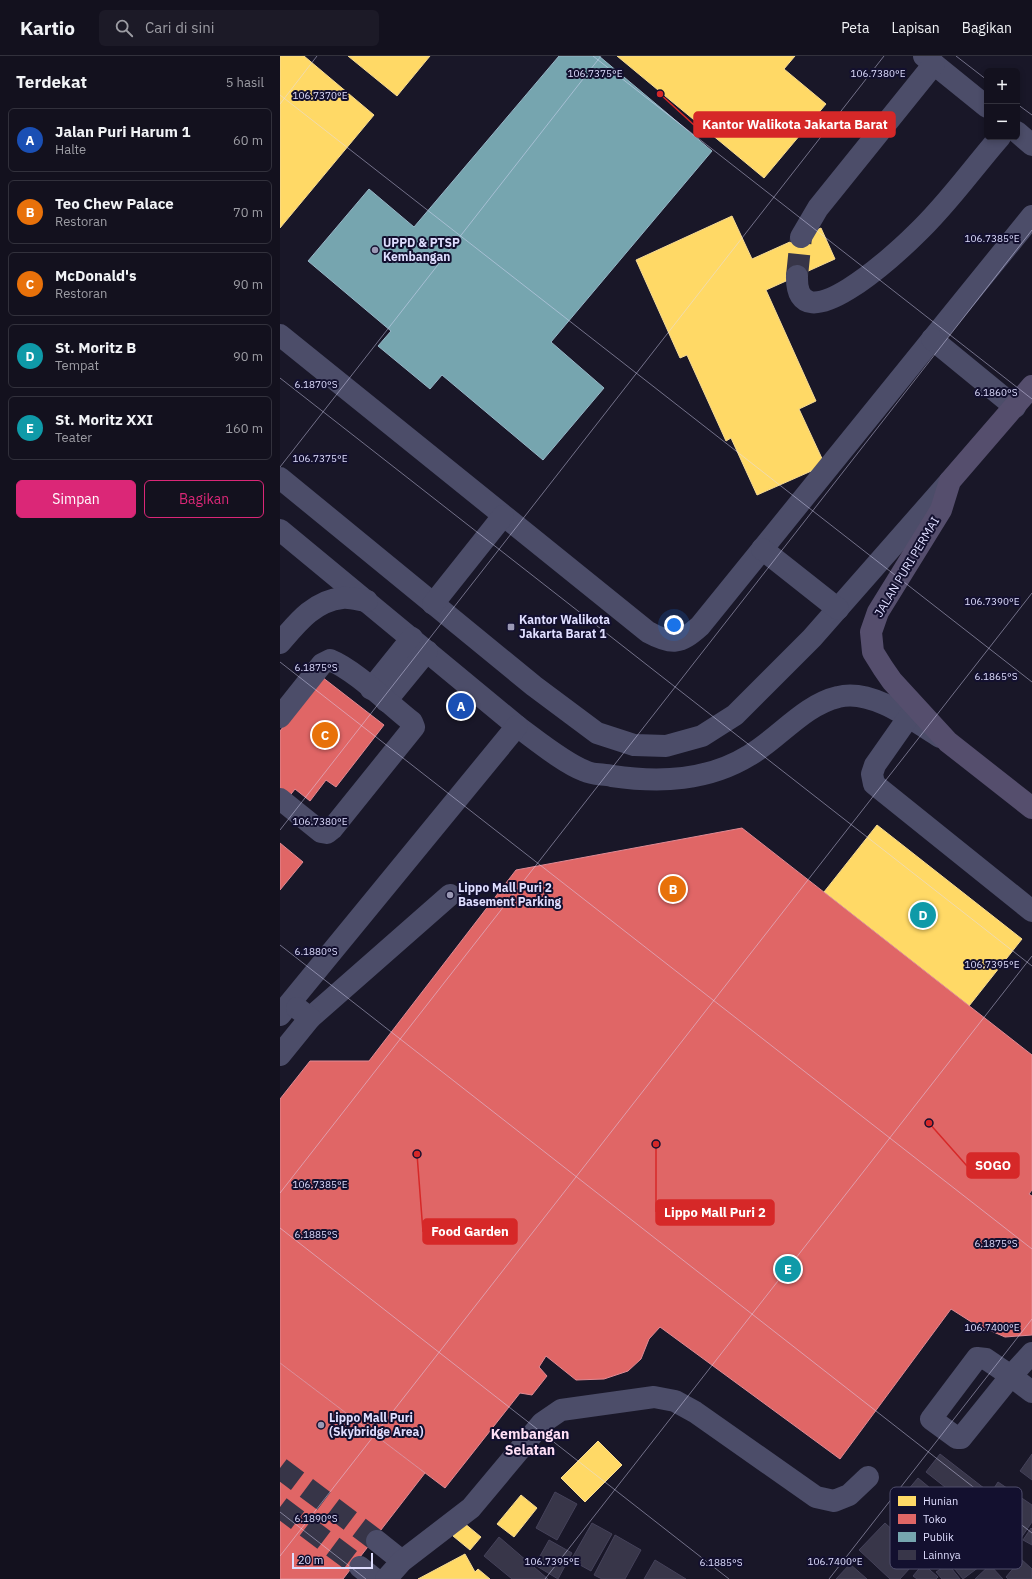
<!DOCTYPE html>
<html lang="id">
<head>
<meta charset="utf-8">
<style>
  :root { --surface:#13111e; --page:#1c1a27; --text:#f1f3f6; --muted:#9d9da4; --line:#32313c; --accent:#db2777 }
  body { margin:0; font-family:"IBM Plex Sans",sans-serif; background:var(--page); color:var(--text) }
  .controls { position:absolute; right:12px; top:12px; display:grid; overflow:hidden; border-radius:6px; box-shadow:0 2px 6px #0003 }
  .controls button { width:36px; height:36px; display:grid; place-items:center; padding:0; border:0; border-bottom:1px solid var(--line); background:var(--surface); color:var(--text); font:20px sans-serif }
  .scale { position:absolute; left:12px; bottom:10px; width:81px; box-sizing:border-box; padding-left:4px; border:2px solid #dfdeff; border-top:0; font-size:11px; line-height:14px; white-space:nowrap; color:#dfdeff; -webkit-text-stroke:3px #13102f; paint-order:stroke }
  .you { position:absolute; left:394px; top:569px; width:14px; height:14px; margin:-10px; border:3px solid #fff; border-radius:50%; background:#1a73e8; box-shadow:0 0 0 6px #1a73e833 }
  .badge { display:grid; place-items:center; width:26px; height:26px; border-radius:50%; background:var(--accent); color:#fff; font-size:13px; font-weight:700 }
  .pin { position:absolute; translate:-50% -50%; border:2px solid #fff; box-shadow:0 1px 4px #0006 }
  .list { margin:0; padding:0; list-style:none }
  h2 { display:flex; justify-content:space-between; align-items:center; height:52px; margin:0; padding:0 16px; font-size:17px }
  h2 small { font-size:13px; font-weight:400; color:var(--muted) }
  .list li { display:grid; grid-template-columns:26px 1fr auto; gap:12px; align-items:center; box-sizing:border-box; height:64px; margin:0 8px 8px; padding:0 8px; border:1px solid var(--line); border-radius:6px }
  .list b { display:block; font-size:15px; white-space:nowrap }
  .list p { margin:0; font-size:13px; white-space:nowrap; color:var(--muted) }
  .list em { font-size:13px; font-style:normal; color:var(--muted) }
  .actions { display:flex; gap:8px; padding:12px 16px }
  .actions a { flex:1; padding:9px 0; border:1px solid var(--accent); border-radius:6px; text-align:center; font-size:14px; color:var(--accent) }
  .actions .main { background:var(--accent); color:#fff }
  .icon { flex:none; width:22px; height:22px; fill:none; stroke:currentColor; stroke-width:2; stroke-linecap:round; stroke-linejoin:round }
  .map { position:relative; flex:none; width:752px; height:1523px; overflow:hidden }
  header { display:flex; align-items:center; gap:24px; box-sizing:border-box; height:56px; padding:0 20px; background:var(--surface); border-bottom:1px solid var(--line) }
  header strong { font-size:19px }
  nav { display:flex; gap:22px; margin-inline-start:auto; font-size:14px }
  .search { width:280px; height:36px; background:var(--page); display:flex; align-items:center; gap:10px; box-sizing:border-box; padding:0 14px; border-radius:6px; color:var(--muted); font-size:15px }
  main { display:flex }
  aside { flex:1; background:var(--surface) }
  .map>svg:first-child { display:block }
</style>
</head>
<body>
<header>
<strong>Kartio</strong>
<div class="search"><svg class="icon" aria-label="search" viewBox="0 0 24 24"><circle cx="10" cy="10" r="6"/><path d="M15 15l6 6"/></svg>Cari di sini</div>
<nav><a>Peta</a><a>Lapisan</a><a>Bagikan</a></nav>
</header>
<main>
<aside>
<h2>Terdekat<small>5 hasil</small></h2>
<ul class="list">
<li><span class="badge" style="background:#1a4fb4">A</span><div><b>Jalan Puri Harum 1</b><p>Halte</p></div><em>60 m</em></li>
<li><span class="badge" style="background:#e8710a">B</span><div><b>Teo Chew Palace</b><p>Restoran</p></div><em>70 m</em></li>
<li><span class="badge" style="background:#e8710a">C</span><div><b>McDonald's</b><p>Restoran</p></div><em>90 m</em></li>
<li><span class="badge" style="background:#0f9aa8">D</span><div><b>St. Moritz B</b><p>Tempat</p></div><em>90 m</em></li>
<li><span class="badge" style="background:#0f9aa8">E</span><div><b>St. Moritz XXI</b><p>Teater</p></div><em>160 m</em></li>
</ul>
<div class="actions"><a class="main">Simpan</a><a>Bagikan</a></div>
</aside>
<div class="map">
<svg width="752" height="1523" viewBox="0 0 752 1523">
  <rect width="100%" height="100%" fill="#191728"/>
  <!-- homes -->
  <g fill="#ffd966" stroke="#f5da94">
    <path d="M0,0H24L94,59L0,172Z"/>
    <path d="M68,0H150L117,40Z"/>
    <path d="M337,0H515L504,13L546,48L484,122Z"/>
    <path d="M452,160L472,203L541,172L555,203L486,234L536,345L519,353L545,409L477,439L451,382L446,385L407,299L400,302L356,204Z"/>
    <path d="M597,769L742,883L689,950L544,836Z"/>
    <path d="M318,1385L342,1409L305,1446L281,1422Z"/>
    <path d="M241,1439L257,1452L234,1481L217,1468Z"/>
    <path d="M184,1467L201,1481L190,1494L173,1480Z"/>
    <path d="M185,1498L195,1516L198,1513L210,1523H138Z"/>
  </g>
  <!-- shops -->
  <g fill="#e06666" stroke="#e08a94">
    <path d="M42,621L104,669L56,731L46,724L30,745L15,733L8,742L0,736V675Z"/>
    <path d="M462,772L752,999V1134L749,1138L752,1140V1279L725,1281L693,1267L671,1253L560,1403L380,1271L369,1283L361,1303L348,1315L324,1323L296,1324L266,1300L259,1311L267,1320L252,1339L240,1337L165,1432L0,1307V1043L30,1005H89L236,814Z"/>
    <path d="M0,787L23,806L0,834Z"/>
    <path d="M0,1307L145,1417L63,1523H0Z"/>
  </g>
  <!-- public -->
  <path fill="#76a5af" stroke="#96b6c7" d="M279,0H319L432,95L271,286L324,332L263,404L162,319L150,333L98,290L111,275L28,205L89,133L134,171Z"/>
  <!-- building -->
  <g fill="#383649" stroke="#45425a">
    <path d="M660,1398L709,1436L694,1454L646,1416Z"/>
    <path d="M752,1398V1424L740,1415Z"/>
    <path d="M638,1422L668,1447L639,1480L610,1455Z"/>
    <path d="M718,1426L752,1449V1466L741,1482L700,1454Z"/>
    <path d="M275,1436L297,1448L277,1484L256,1472Z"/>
    <path d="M312,1467L332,1478L311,1515L291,1504Z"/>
    <path d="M605,1467L641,1500L620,1523H610L579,1494Z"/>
    <path d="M751,1472L752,1473V1489L743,1484Z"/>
    <path d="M335,1479L361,1494L345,1523H322L314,1519Z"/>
    <path d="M219,1481L268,1523H232L204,1500Z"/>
    <path d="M269,1484L292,1497L278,1523L255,1509Z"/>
    <path d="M690,1492L703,1508L683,1523L670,1507Z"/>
    <path d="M741,1503L752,1513V1523H728L726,1521Z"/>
    <path d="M375,1504L406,1523H364Z"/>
    <path d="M570,1508L587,1523H556Z"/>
    <path d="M643,1508L658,1521L656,1523H637L633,1520Z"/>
    <path d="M668,1508L680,1523H662L656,1516Z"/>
    <path d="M710,1509L723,1523H695Z"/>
  </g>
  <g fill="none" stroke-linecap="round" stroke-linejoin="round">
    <!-- minor-tunnel -->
    <g stroke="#373548" stroke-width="22" stroke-dasharray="22 11" stroke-linecap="butt">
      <path d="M517,220L521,181"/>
      <path d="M0,1412L97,1485"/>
      <path d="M0,1451L80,1511"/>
    </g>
    <!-- minor -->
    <g stroke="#4c4d69" stroke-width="22">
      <path d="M644,0L707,51"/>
      <path d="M737,76L752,89"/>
      <path d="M521,181L538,152L654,8"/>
      <path d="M517,220C515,292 618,196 636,178C667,149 692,113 720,81"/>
      <path d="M0,279L368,576C392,589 400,588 420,570L752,160"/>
      <path d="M652,283L735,351"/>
      <path d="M0,422L254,630L317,677L354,689L386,690L422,680L455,659L532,582L670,425"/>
      <path d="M0,474L237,670C256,684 284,707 305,715C313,719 324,718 332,720C380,727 428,725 470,699C499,682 524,649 558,641C591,632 633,664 660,681"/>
      <path d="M482,493L558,553"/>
      <path d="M153,548L223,460"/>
      <path d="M0,587C17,567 34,545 62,542C70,541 79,544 87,545"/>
      <path d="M91,633L132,582"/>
      <path d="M106,645L147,595"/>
      <path d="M0,661L42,608L50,604C75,614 109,648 132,666L134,671L52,773L47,777L41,776L0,743"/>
      <path d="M628,662L595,709L592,718L594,728L752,855"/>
      <path d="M0,959L237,670"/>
      <path d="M30,962L170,839"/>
      <path d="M0,999L30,962L17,952"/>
      <path d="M752,1297L731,1320L706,1303L697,1302L651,1363L677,1382H681L731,1320L752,1336"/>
      <path d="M97,1485L122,1505"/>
      <path d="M80,1511L95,1523"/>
      <path d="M106,1523L122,1505L191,1452L262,1367L281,1354L374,1341L395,1345L415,1356L536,1441L554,1445L569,1439L588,1421"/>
    </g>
    <!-- major -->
    <path stroke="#554e6d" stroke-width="22" d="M752,330L670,425L661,454L598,556L591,576L593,596L603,612L612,625L668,686L752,752"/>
  </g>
  <!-- ticks -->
  <path fill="none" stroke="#dfdeff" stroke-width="1" stroke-opacity="0.45" d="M313,0L752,343M676,0L707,24M0,39L752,626M0,48L37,0M737,48L752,59M0,322L752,910M0,411L321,0M0,606L752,1193M0,774L604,0M0,889L752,1477M0,1137L752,174M0,1172L449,1523M0,1456L86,1523M0,1500L752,537M265,1523L752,900M549,1523L752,1263"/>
  <!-- markers -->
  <g fill="#9a98b4" stroke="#13102f" stroke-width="1.5">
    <circle cx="95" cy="194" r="4"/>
    <rect x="227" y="567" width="8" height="8" rx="2"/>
    <circle cx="170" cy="839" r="4"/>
    <circle cx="41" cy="1369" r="4"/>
  </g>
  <g text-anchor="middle" stroke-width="4" stroke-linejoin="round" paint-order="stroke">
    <!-- poi labels -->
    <g font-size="12" font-weight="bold" fill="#dfdeff" stroke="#13102f" text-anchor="start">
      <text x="103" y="191">UPPD &amp; PTSP<tspan x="103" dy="14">Kembangan</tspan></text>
      <text x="239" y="568">Kantor Walikota<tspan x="239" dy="14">Jakarta Barat 1</tspan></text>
      <text x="178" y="836">Lippo Mall Puri 2<tspan x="178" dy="14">Basement Parking</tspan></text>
      <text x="49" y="1366">Lippo Mall Puri<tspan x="49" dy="14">(Skybridge Area)</tspan></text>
    </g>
    <!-- street labels -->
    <g font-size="12" fill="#dfdeff" stroke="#13102f">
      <text transform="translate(627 511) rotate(-59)" y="4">JALAN PURI PERMAI</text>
    </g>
    <!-- quarter labels -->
    <g font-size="14" font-weight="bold" fill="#ffe0f6" stroke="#13102f">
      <text x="250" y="1383">Kembangan<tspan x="250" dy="16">Selatan</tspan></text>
    </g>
  </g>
  <!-- legend -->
  <rect x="610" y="1431" width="132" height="82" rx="6" fill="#13102f" stroke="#504e6d" stroke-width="1"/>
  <rect x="618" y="1440" width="18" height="10" fill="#ffd966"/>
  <rect x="618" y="1458" width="18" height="10" fill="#e06666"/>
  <rect x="618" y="1476" width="18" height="10" fill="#76a5af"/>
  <rect x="618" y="1494" width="18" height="10" fill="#383649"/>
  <g font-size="11" fill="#dfdeff">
    <text x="643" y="1449">Hunian</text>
    <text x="643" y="1467">Toko</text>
    <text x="643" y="1485">Publik</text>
    <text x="643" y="1503">Lainnya</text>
  </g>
  <g font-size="10" text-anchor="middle" fill="#dfdeff" stroke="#13102f" stroke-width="4" stroke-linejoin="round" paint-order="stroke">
    <text x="315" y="21">106.7375°E</text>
    <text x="598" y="21">106.7380°E</text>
    <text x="40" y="43">106.7370°E</text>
    <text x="712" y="186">106.7385°E</text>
    <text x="36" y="332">6.1870°S</text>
    <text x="716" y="340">6.1860°S</text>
    <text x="40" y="406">106.7375°E</text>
    <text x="712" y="549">106.7390°E</text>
    <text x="36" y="615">6.1875°S</text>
    <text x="716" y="624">6.1865°S</text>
    <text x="40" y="769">106.7380°E</text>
    <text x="36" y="899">6.1880°S</text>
    <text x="712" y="912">106.7395°E</text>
    <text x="40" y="1132">106.7385°E</text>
    <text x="36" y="1182">6.1885°S</text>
    <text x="716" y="1191">6.1875°S</text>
    <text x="712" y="1275">106.7400°E</text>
    <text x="36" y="1466">6.1890°S</text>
    <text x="272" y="1509">106.7395°E</text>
    <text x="555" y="1509">106.7400°E</text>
    <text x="441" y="1510">6.1885°S</text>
  </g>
  <!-- callouts -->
  <path fill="none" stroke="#d62828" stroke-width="1.5" d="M380 38L414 69M649 1067L687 1110M376 1088L376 1156M137 1098L143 1176"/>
  <g fill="#d62828" stroke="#13102f" stroke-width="1.5">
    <circle cx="380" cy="38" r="4"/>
    <circle cx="649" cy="1067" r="4"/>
    <circle cx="376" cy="1088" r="4"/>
    <circle cx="137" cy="1098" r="4"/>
  </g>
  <g fill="#d62828" stroke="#d62828" stroke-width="1.5">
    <rect x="414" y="56" width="201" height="25" rx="4"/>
    <rect x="687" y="1097" width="52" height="25" rx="4"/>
    <rect x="376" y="1144" width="118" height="25" rx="4"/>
    <rect x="143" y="1163" width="94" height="25" rx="4"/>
  </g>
  <g font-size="13" text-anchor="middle" font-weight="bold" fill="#fff">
    <text x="515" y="73">Kantor Walikota Jakarta Barat</text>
    <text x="713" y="1114">SOGO</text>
    <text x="435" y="1161">Lippo Mall Puri 2</text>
    <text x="190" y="1180">Food Garden</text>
  </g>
</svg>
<div class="controls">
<button>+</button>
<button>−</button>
</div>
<div class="scale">20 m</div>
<div class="you"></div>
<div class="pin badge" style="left:181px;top:650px;background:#1a4fb4">A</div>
<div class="pin badge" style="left:393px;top:833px;background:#e8710a">B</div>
<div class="pin badge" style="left:45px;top:679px;background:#e8710a">C</div>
<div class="pin badge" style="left:643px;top:859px;background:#0f9aa8">D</div>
<div class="pin badge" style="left:508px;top:1213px;background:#0f9aa8">E</div>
</div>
</main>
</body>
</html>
